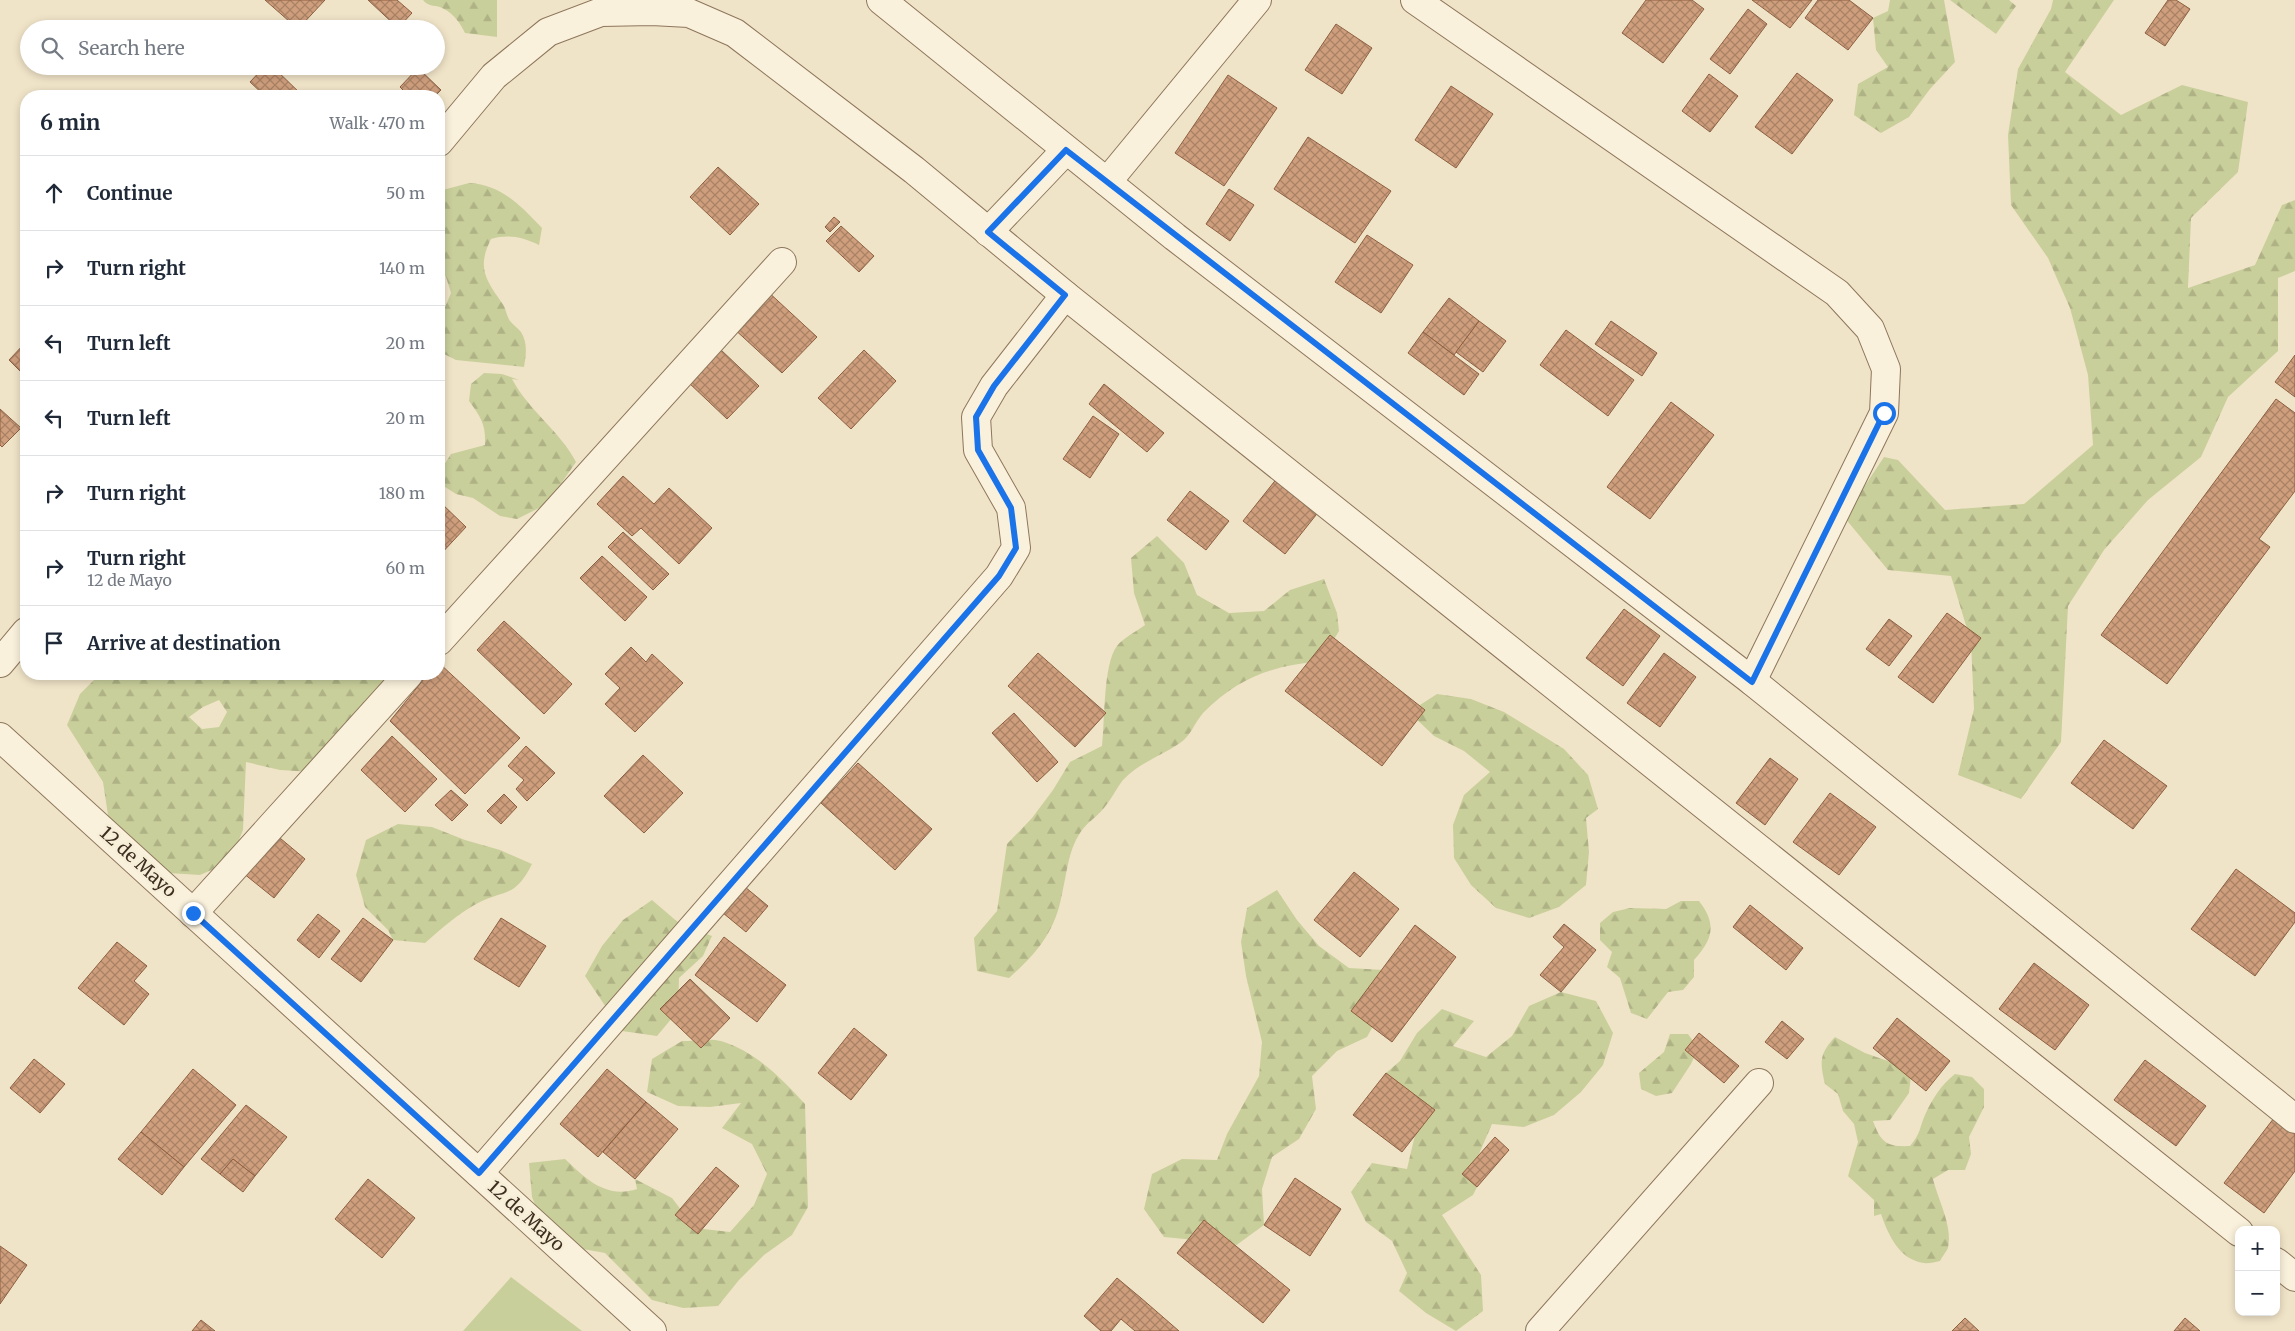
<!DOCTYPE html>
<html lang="en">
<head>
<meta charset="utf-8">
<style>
  :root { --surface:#fff; --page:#f2f2f3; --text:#1f2937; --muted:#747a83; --line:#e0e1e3 }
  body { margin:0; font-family:Merriweather,serif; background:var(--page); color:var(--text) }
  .controls { position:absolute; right:15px; bottom:15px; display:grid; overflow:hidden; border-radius:10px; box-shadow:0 2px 8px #0003 }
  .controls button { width:45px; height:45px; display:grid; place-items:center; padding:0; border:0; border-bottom:1px solid var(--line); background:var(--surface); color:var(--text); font:25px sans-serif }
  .stop { position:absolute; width:15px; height:15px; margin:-11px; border:4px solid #1a73e8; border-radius:50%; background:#fff }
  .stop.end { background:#1a73e8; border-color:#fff; box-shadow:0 1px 5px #0008 }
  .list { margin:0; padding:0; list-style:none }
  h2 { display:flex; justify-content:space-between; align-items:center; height:65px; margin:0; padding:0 20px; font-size:21px }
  h2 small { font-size:16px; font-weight:400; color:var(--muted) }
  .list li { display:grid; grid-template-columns:32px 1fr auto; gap:15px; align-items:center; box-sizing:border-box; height:75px; padding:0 20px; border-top:1px solid var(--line) }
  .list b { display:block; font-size:19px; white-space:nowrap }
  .list p { margin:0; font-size:16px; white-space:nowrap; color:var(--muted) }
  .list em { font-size:16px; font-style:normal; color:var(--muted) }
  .icon { flex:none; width:28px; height:28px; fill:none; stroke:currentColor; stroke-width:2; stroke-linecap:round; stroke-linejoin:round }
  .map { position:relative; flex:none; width:2295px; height:1331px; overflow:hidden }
  .search { position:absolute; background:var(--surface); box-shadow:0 2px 8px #0003; left:20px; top:20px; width:425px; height:55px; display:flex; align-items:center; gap:12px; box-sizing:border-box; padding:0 18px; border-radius:28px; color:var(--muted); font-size:19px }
  .panel { position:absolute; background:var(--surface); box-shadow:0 2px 8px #0003; left:20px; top:90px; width:425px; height:590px; border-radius:20px }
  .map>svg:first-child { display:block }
</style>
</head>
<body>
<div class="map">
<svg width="2295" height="1331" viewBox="0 0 2295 1331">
  <defs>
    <pattern id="forest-firs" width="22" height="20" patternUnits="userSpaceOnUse" patternTransform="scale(1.25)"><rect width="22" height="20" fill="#c9cf9b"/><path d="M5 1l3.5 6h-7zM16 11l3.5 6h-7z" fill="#aeb285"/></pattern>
    <pattern id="building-cross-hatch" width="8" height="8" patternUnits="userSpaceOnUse" patternTransform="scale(1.25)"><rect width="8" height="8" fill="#cf9f7d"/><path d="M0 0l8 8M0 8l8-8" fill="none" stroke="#a98266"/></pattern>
  </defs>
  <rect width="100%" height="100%" fill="#f0e4c8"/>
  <!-- grass -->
  <path fill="#c9cf9b" d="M511,1277L582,1331H463Z"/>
  <!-- forest -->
  <g fill="url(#forest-firs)" fill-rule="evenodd">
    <path d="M423,0H497V37L465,33C460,23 454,14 444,9C436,4 429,8 423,0Z"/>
    <path d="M1890,0H1944L1955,62L1930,89L1909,117L1881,133L1854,115L1858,84L1888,67L1876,50L1873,18L1888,11Z"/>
    <path d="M1950,0H2009L2016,6L1996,34Z"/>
    <path d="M2053,0H2114L2065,72L2121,115L2182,85L2248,102L2238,172L2191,218L2188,288L2255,265L2282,205L2295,200V271L2278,278V351L2228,397L2201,457L2148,500L2104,550L2068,606L2061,742L2021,799L1958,775L1974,709L1971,642L1951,576L1888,570L1844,517L1884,457L1898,460L1945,510L2024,504L2093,445L2088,375L2070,308L2048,258L2011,205L2008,135L2018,69L2051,9Z"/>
    <path d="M469,183C502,185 520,205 542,228L539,245C522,237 509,234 491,239C477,267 485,279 502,303C506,308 506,315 510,321C513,325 518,328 521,332C528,343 526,355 524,367L456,360L442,353L439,348V321L451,293L446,277L439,267V191Z"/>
    <path d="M484,373L502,374L519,380L512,379C529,411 560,431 576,462L547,504L517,519L500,516L473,498L456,494L442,485V468L451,454L485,445C486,425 481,417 469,401L471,384Z"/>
    <path d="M1157,536L1184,563L1197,595L1229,613L1264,611L1290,590L1324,579L1337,613L1339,631L1321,661C1272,666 1239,677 1203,713C1195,722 1190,737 1180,743C1161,756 1139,763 1123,780C1116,789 1111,800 1104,808C1097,817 1086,823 1080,833C1068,851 1067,873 1062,894C1055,932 1037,953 1009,978L977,971L974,938L997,911L1007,844L1032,818L1053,790L1070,762L1102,746C1105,721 1103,664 1117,646C1123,638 1137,631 1145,625L1134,593L1131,558Z"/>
    <path d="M100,674H410L312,772L280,770L246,762L243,830L230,862L200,875L168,873L108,846V815L103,782L67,725L80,694ZM219,700L227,712L219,727L202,729L189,717L203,707Z"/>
    <path d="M1437,694L1471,699L1504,712L1564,749L1588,775L1598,809L1586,818L1589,852L1586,885L1559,907L1529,918L1496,908L1471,885L1454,858L1453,825L1464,795L1490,772L1464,751L1434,736L1409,712Z"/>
    <path d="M398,824L432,827L465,840L500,850L532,864C515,898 506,889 478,903C459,913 441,929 425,943L393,940L388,930L365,907L356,875L366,840Z"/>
    <path d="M1277,890L1297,920L1319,946L1349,968L1384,970V1006L1367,1037L1337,1051L1312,1076L1316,1109L1299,1139L1272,1157L1262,1189L1264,1225L1227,1252L1195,1240L1164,1237L1144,1209L1152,1174L1182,1159L1217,1160L1227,1134L1259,1076L1262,1042L1246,976L1241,942L1247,908Z"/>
    <path d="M652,900L680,924L712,936L703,956L679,978L678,1011L657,1036L622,1031L585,976L602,946L623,920Z"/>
    <path d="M1681,901H1699C1717,924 1713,939 1694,960V977L1683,990L1668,992L1647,1019L1631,1013L1620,978L1607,967L1612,952L1600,940V923L1613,912L1630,908L1666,909Z"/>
    <path d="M1561,992L1596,1001L1613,1033L1603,1065L1581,1092L1554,1115L1524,1127L1492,1124L1479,1154L1477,1187L1473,1195L1442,1215L1481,1275L1483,1311L1456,1331L1426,1313L1399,1291L1407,1273L1392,1241L1366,1222L1351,1192L1372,1163L1407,1169L1415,1135L1402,1102L1386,1073L1400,1061L1417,1033L1442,1009L1474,1021L1453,1046L1486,1057L1512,1036L1529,1006Z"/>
    <path d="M1670,1034H1688L1698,1048L1691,1064L1672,1093L1656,1096L1641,1089L1639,1073L1664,1052Z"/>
    <path d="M1835,1037L1865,1053L1899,1065L1911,1076L1909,1093L1890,1120L1873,1121C1881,1143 1887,1147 1910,1146C1921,1133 1919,1129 1925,1115C1932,1099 1941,1085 1955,1074L1972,1077L1984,1089V1107L1969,1137L1971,1154L1965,1170H1948L1933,1179C1938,1200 1953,1226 1948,1248C1946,1252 1942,1257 1940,1261C1935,1262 1928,1264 1924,1263C1899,1260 1888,1234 1881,1214L1874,1216V1200L1848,1176L1858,1142L1854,1124L1843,1111L1838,1094L1825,1084C1820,1062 1819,1054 1835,1037Z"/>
    <path d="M682,1041C693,1041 710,1038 721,1041C755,1051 782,1079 805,1104L808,1207L792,1235L764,1255L739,1280L718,1306L683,1308L652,1300L605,1253L572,1247L544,1228L532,1197L529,1163L565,1159C586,1179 606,1199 637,1189L635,1179L672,1198L695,1228L730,1232L754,1205L767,1174L752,1144L722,1128L741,1103L710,1107L678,1106L647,1092L652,1059Z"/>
  </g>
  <!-- building -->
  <g fill="url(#building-cross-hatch)" stroke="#8d5f41">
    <path d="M265,0H325L298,29Z"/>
    <path d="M368,0H397L412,13L398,28Z"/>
    <path d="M1646,0H1692L1704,9L1663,63L1622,33Z"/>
    <path d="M1752,0H1812L1790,28Z"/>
    <path d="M1818,0H1849L1873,18L1848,50L1805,18Z"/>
    <path d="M2168,0H2176L2190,9L2165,46L2145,33Z"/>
    <path d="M1748,9L1767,24L1730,74L1710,59Z"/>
    <path d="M1336,24L1372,48L1342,94L1305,70Z"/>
    <path d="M265,66H272L303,96H265L250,82Z"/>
    <path d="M418,68L441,90L435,96H409L400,87Z"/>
    <path d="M1797,73L1833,100L1792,154L1755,127Z"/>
    <path d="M1709,74L1738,96L1710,132L1682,111Z"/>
    <path d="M1228,75L1277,108L1224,186L1175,153Z"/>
    <path d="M1451,86L1493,114L1456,168L1415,140Z"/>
    <path d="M1308,137L1391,191L1355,243L1274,189Z"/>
    <path d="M718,167L759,204L730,235L690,197Z"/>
    <path d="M1229,189L1254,205L1230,241L1206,224Z"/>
    <path d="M834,217L840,222L830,232L825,227Z"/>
    <path d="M841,226L874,256L859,272L826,241Z"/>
    <path d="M1367,235L1413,265L1381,313L1335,282Z"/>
    <path d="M765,289L817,337L782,373L731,326Z"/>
    <path d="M1449,298L1479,321L1454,355L1423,332Z"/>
    <path d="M1479,321L1506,341L1483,372L1456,352Z"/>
    <path d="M1611,321L1657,353L1642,376L1595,344Z"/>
    <path d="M1566,330L1634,380L1608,416L1540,365Z"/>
    <path d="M1423,332L1479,374L1464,395L1408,353Z"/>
    <path d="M26,342V377L9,360Z"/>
    <path d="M720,349L759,386L727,419L688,382Z"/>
    <path d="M864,350L896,381L851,429L818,398Z"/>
    <path d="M2295,355V397L2275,382Z"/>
    <path d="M1104,384L1164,433L1147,452L1089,404Z"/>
    <path d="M2276,399L2295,413V491L2259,539L2270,547L2167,684L2101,635Z"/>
    <path d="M1671,402L1714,435L1650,519L1607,487Z"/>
    <path d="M0,409L21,428L2,447L0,445Z"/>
    <path d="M1093,416L1119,434L1090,478L1063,459Z"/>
    <path d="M1282,472L1324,505L1285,554L1243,521Z"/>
    <path d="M623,476L654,504L669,488L712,528L679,564L641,528L632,536L597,504Z"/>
    <path d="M1190,491L1229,521L1206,550L1167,520Z"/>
    <path d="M439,501L466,527L439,556Z"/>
    <path d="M623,532L669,574L653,590L608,547Z"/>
    <path d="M602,556L647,597L625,621L580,578Z"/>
    <path d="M1624,609L1660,636L1623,686L1586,658Z"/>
    <path d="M1947,613L1981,638L1933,703L1898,677Z"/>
    <path d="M1889,619L1912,636L1889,666L1866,649Z"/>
    <path d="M504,621L572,684L544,714L477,650Z"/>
    <path d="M1330,635L1425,710L1382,766L1285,691Z"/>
    <path d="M631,647L646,662L652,654L683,683L635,732L605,704L620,688L605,674Z"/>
    <path d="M1038,653L1106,713L1075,747L1008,686Z"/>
    <path d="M1664,653L1696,677L1660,727L1627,703Z"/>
    <path d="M439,663L520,738L465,794L390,721L428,674H439Z"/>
    <path d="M1014,713L1058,762L1037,782L992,733Z"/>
    <path d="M392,736L437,779L405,812L361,770Z"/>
    <path d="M2104,740L2167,786L2133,829L2071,783Z"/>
    <path d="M526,746L555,773L527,801L516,789L524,780L508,766Z"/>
    <path d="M643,755L683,793L644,833L604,796Z"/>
    <path d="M1770,758L1798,779L1765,825L1736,803Z"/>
    <path d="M858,763L932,829L895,870L821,803Z"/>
    <path d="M451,790L468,805L452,821L435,805Z"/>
    <path d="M1830,793L1876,827L1839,875L1793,842Z"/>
    <path d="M504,794L517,807L501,824L487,811Z"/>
    <path d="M274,833L305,859L274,898L243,873Z"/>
    <path d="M2236,869L2295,913V922L2255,976L2191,929Z"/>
    <path d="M1354,872L1399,909L1360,957L1314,920Z"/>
    <path d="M739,882L768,906L746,932L717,908Z"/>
    <path d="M1750,905L1803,948L1786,970L1733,927Z"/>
    <path d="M318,914L340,931L319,958L297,940Z"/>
    <path d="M363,918L393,940L361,982L331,959Z"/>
    <path d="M501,918L546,946L519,987L474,959Z"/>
    <path d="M1564,924L1596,950L1561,992L1540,975L1564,947L1553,937Z"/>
    <path d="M1415,925L1456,957L1392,1042L1351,1011Z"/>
    <path d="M724,937L786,985L757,1022L695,975Z"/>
    <path d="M117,942L147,966L134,981L149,994L124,1025L78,988Z"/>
    <path d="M2034,963L2089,1005L2055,1050L1999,1009Z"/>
    <path d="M690,979L730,1018L701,1048L660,1009Z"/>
    <path d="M1897,1018L1950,1061L1926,1091L1873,1048Z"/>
    <path d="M1782,1021L1804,1039L1787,1059L1765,1042Z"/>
    <path d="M854,1028L887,1055L851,1100L818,1073Z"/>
    <path d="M1699,1033L1739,1066L1724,1083L1685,1050Z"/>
    <path d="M34,1059L65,1084L40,1113L10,1088Z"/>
    <path d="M2145,1060L2206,1106L2176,1146L2114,1100Z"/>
    <path d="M193,1069L236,1105L184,1167L141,1132Z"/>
    <path d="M607,1069L646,1102L598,1157L560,1124Z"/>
    <path d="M1386,1073L1435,1110L1402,1152L1353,1115Z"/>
    <path d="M646,1102L678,1129L635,1179L603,1152Z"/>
    <path d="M246,1105L287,1137L255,1176L233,1159L220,1174L201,1159Z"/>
    <path d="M2274,1118L2295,1133V1171L2264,1213L2224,1183Z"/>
    <path d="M141,1132L184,1167L162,1195L118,1159Z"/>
    <path d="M1495,1137L1509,1150L1477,1187L1462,1174Z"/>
    <path d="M233,1159L255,1176L243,1192L220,1174Z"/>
    <path d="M716,1167L739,1186L698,1234L675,1215Z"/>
    <path d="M1295,1178L1341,1209L1310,1256L1264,1225Z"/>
    <path d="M368,1179L415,1218L382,1258L335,1219Z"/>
    <path d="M1204,1220L1290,1290L1263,1323L1177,1253Z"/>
    <path d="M0,1246L27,1265L0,1304Z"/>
    <path d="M1117,1278L1141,1298L1179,1331H1135L1121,1319L1111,1331H1101L1084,1316Z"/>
    <path d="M1965,1318L1979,1331H1952Z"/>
    <path d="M2185,1318L2200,1331H2174Z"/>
    <path d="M201,1320L215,1331H192Z"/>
  </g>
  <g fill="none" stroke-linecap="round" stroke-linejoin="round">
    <!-- minor casing -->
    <g stroke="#8d765c" stroke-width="30">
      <g id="minor">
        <path d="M881,0L1175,237L1752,681L2295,1119"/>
        <path d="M1415,0L1837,293L1870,329L1886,369L1884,413L1752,681"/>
        <path d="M439,142L494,76L548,32L601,12L652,11L689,13L735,33L914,170L1065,295L2239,1232"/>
        <path d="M1107,182L1257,0"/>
        <path d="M988,232L1066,150"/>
        <path d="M439,641L782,262"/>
        <path d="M0,663L26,632"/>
        <path d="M0,737L652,1331"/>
        <path d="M193,913L409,674"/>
        <path d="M479,1173L999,576L1016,548L1011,508L978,450L976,417L994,386L1065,295"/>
        <path d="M2276,1262L2295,1277"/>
        <path d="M1540,1331L1759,1083"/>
      </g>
    </g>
    <!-- minor -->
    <use href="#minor" stroke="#faf1dc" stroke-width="28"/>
  </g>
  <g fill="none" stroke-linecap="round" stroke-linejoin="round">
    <!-- route -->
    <path stroke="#1a73e8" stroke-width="6" d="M193,913L479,1173L999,576L1016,548L1011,508L978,450L976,417L994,386L1065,295L988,232L1066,150L1752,682L1884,413"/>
  </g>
  <g text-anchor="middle" stroke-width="5" stroke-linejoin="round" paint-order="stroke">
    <!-- street labels -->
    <g font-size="18" fill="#3d2e20" stroke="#f7eed8">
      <text transform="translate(138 862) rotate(42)" y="6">12 de Mayo</text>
      <text transform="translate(526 1216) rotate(42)" y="6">12 de Mayo</text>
    </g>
  </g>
</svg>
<div class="controls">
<button>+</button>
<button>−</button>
</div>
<div class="stop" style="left:1884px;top:413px"></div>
<div class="stop end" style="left:193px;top:913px"></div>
<div class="search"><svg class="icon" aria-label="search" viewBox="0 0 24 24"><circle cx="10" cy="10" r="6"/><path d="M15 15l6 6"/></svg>Search here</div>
<section class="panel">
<h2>6 min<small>Walk · 470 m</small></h2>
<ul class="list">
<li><svg class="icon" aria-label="ahead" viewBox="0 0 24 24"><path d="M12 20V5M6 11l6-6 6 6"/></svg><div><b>Continue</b></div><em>50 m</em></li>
<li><svg class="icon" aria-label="right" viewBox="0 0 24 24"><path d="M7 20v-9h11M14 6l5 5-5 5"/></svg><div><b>Turn right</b></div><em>140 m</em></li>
<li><svg class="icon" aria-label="left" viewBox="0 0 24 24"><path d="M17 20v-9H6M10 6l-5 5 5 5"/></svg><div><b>Turn left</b></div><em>20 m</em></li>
<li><svg class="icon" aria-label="left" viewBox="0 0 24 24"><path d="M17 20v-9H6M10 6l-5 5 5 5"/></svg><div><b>Turn left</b></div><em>20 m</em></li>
<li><svg class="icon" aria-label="right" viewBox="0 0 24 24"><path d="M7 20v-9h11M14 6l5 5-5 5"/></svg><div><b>Turn right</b></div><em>180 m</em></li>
<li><svg class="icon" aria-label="right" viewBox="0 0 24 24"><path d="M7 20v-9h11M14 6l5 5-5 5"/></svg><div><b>Turn right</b><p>12 de Mayo</p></div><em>60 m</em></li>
<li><svg class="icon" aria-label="arrive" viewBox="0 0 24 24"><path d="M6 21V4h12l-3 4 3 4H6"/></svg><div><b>Arrive at destination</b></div></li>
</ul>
</section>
</div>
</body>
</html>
